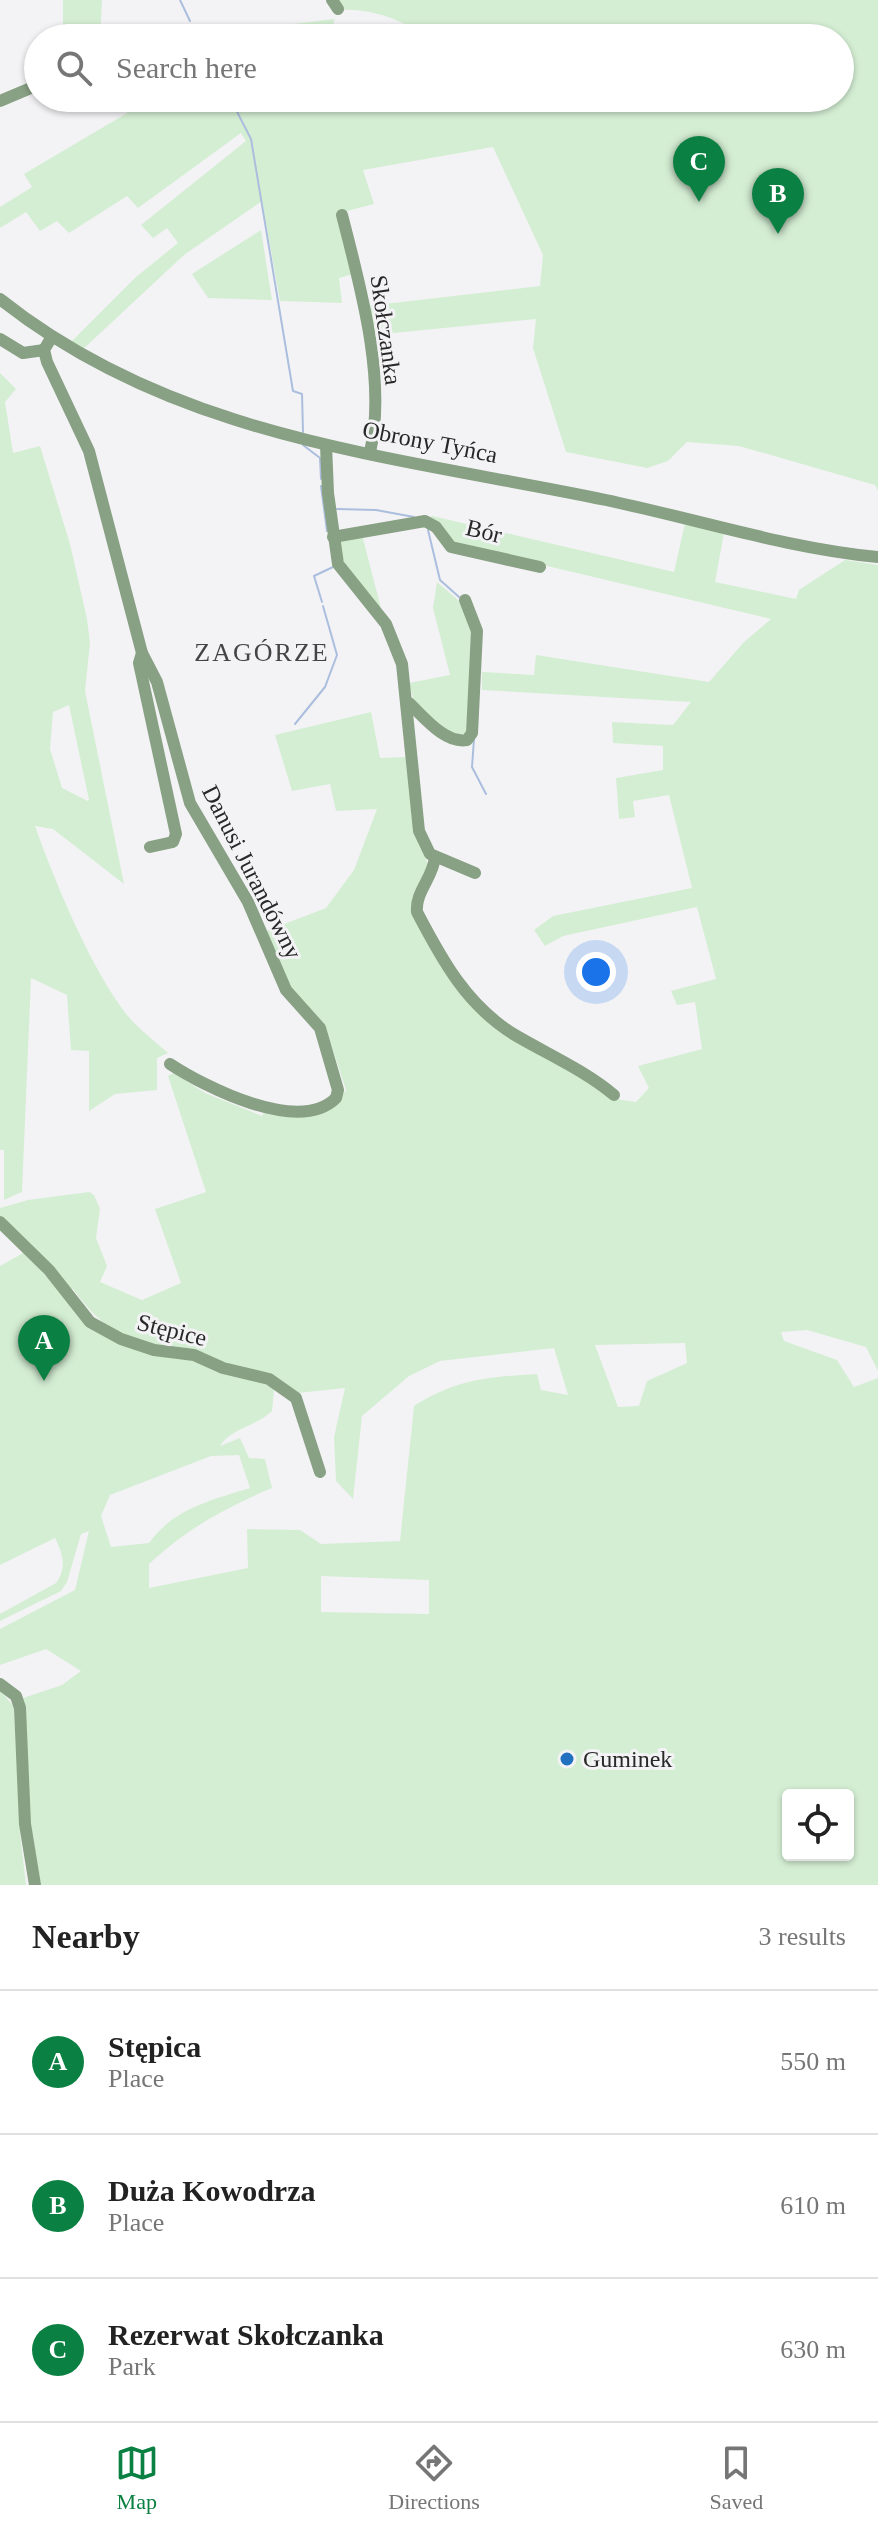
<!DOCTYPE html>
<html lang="en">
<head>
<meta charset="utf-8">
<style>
  :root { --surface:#fff; --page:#f2f2f2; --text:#222; --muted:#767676; --line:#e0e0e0; --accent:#0b8043 }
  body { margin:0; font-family:"Times New Roman",serif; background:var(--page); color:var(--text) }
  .controls { position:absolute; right:24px; bottom:24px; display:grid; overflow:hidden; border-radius:8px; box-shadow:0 2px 6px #0004 }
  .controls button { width:72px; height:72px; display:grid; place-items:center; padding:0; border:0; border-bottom:2px solid var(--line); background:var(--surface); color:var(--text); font:40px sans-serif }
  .you { position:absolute; left:596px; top:972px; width:28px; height:28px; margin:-20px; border:6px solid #fff; border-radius:50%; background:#1a73e8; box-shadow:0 0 0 12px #1a73e833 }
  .badge { display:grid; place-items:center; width:52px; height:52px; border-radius:50%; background:var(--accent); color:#fff; font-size:26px; font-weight:700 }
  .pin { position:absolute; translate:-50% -66px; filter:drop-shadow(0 2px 4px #0008) }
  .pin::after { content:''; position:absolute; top:42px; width:28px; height:24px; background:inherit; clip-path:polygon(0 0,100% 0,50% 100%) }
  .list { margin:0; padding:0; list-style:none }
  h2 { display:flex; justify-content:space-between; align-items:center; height:104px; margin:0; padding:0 32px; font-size:34px }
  h2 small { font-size:26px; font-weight:400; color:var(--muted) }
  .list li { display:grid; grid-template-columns:52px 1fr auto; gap:24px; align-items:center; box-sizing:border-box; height:144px; padding:0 32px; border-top:2px solid var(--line) }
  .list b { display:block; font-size:30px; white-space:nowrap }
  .list p { margin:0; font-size:26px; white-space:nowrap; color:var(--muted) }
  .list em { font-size:26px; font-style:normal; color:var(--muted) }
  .icon { flex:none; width:44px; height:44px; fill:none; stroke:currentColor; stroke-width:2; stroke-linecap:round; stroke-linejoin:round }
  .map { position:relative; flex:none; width:878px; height:1885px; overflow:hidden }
  .search { position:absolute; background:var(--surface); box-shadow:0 2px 6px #0004; left:24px; right:24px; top:24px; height:88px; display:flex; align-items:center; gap:20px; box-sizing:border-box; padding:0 28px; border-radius:44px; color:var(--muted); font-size:30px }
  .sheet { height:536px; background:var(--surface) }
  nav { display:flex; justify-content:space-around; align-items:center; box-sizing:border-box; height:112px; border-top:2px solid var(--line); background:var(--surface); font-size:22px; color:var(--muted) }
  nav a { display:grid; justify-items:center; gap:4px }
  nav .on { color:var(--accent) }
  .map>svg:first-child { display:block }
</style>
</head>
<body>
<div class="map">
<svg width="878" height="1885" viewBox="0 0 878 1885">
  <rect width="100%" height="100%" fill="#f3f3f5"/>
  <!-- green -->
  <g fill="#d4eed3" fill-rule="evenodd">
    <path d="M63,0H102L100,38H63Z"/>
    <path d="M333,0H878V491L875,485L739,446L687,442L668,461L647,468L566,452L533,348L536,319L373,335L367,306L540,286L543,255L493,147L363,170L374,204L339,213L353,274L339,278L342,303L280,301L262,201L184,255L80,352L69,344L136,277L178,243L167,228L153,238L141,225L246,141L241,133L138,208L127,196L69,233L57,221L40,231L26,212L0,228V207L32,187L24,174L127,113L122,101L113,106L107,98H840V38H428C403,20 371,8 340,10Z"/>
    <path d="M334,19L333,38H189L208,26L214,34Z"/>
    <path d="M261,230L272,300L208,298L192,274Z"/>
    <path d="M0,373L16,389L5,402L13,453L40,446L70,544L87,619L90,643L85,691L124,884L53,829L35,826C54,880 97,984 135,1024C145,1034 157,1043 168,1053L157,1058V1090L115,1094L89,1111V1051L71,1050L67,995L31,978L22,1192L4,1200V1150H0ZM69,705L89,800L88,801L62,788L50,749L53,712Z"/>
    <path d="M432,516L674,572L685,523L724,533L715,582L796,599L799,590L845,560L878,565V1371L866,1347L807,1330L781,1332L784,1341L837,1360L854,1387L878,1378V1885H41L30,1822L23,1698L62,1685L81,1671L46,1649L0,1665V1629L75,1590L89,1531L81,1534L67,1582L61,1591L0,1621V1614L56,1583C67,1568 63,1554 55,1538L0,1565V1266L25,1252C77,1309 106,1361 193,1356L188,1349C134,1345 105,1334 73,1289L65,1288L32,1248L0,1217V1208L28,1200L89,1192L94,1195L100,1209L96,1238L107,1266L100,1282L142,1300L181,1283L155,1209L206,1192L168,1076L174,1073L205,1093L262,1116L265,1110L294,1113L333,1107L346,1090L325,1026L286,990L266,931L326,908L354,870L377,809L336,811L330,784L292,791L275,735L371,712L380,758L407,757L412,820L429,868L412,901V913L433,953L475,1011L514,1039L566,1066L609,1098L636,1102L649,1088L638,1066L702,1049L695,1002L677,1005L671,991L716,979L697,907L563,936L545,946L534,930L553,916L692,888L669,795L633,801L635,817L619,819L616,778L663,770V746L613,743L612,722L673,725L691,702L482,690V672L534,675L536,655L709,682L744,642L771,619L454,544L443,527L429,518ZM685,1343L687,1363L647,1381L639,1406L618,1407L595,1345ZM554,1348L568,1395L541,1390L537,1374C488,1377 457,1379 414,1406L400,1541L321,1544L300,1530L247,1529L248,1568L149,1588V1564C187,1529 224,1508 272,1488L265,1459L249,1458L240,1438L220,1446C229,1430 258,1425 272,1411L274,1390L286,1385L298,1393L345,1388L334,1437L336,1481L353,1499L362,1416L409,1376L440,1361ZM239,1455L250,1488C211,1500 173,1509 149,1543L111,1547L101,1516L110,1495L211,1456ZM321,1576L429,1580V1614L321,1612ZM788,1795H848V1855H788Z"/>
    <path d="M362,535L381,608C360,587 343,571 338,541Z"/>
    <path d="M437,582L458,600L472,627L466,736H449L414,702L409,683L450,675L433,608Z"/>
    <path d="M0,1690L14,1707L20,1833L26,1885H0Z"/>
  </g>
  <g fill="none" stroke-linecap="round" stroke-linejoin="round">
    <!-- stream -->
    <g stroke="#abbede" stroke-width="2">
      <path d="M180,0L190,21"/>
      <path d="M195,31L199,38"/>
      <path d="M230,98L251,139L293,391L302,394L303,432"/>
      <path d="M303,445L320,458L321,479"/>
      <path d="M321,486L327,531"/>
      <path d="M337,509L376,510L414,517"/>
      <path d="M428,530L440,580L459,597"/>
      <path d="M322,602L314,576L333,567"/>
      <path d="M295,724L325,687L337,655L323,606"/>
      <path d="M474,739L472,767L486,794"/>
    </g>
    <!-- minor -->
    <g stroke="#88a083" stroke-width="12">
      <path d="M332,0L338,9"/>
      <path d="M172,38L178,35"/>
      <path d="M0,101L38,85"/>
      <path d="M342,215C360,285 387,381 370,452"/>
      <path d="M0,299C176,439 394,456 606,500C697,519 785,548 878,557"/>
      <path d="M51,338L44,350L47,362L89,451L142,653L157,682L190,803L248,902L286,990L320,1028L338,1090L336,1098C299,1135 205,1087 170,1064"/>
      <path d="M0,339L23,353L44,350"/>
      <path d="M326,445L328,493L338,564L386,624L402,664L419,831L430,854L475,873"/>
      <path d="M333,537L425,521L436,527L451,547L540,567"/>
      <path d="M142,653L139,663L176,834L173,842L150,847"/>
      <path d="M409,703C424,717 445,744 467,740L472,733L477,631L465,600"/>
      <path d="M435,857C433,878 415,892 417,912C442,960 467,1006 515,1035C549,1055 584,1070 614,1095"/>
      <path d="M0,1222L49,1270L90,1322L121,1339L154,1350L194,1355L223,1368L269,1379L296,1398L320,1472"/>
      <path d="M0,1684L16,1696L20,1708L25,1824L35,1885"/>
    </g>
  </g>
  <!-- markers -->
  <circle fill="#2271c0" stroke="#f3f3f5" stroke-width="3" cx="567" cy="1759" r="8"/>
  <g text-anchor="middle" stroke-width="6" stroke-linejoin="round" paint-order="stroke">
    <!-- street labels -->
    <g font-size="24" fill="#282828" stroke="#f3f3f5">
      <text transform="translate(386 330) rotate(82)" y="8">Skołczanka</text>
      <text transform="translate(430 442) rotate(11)" y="8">Obrony Tyńca</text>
      <text transform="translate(484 531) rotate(14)" y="8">Bór</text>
      <text transform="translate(252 872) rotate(63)" y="8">Danusi Jurandówny</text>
      <text transform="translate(172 1330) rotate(14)" y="8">Stępice</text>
    </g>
    <!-- poi labels -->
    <g font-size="24" fill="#282828" stroke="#f3f3f5" text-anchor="start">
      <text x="583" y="1767">Guminek</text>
    </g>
    <!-- neighbourhood labels -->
    <g font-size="26" letter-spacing="2" fill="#444445" stroke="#f3f3f5">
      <text x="262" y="661">ZAGÓRZE</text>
    </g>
  </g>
</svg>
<div class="controls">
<button><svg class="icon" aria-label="locate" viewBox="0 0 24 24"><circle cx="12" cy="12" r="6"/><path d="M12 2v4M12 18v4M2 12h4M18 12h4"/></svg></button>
</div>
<div class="you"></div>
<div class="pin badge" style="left:44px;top:1381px">A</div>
<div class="pin badge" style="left:778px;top:234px">B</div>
<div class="pin badge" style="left:699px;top:202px">C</div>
<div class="search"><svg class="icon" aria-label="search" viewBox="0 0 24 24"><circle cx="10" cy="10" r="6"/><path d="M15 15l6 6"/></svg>Search here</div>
</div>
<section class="sheet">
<h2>Nearby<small>3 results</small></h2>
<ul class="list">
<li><span class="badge">A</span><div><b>Stępica</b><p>Place</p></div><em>550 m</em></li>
<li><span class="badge">B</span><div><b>Duża Kowodrza</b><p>Place</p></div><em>610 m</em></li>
<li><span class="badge">C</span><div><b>Rezerwat Skołczanka</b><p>Park</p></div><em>630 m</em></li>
</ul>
</section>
<nav>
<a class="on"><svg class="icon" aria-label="map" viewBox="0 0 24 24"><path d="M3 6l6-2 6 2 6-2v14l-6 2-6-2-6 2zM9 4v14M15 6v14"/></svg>Map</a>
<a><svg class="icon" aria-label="directions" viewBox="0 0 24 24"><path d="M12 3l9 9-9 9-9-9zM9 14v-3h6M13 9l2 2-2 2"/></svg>Directions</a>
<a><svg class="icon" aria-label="saved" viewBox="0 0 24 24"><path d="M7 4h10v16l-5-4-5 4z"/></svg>Saved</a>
</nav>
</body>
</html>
